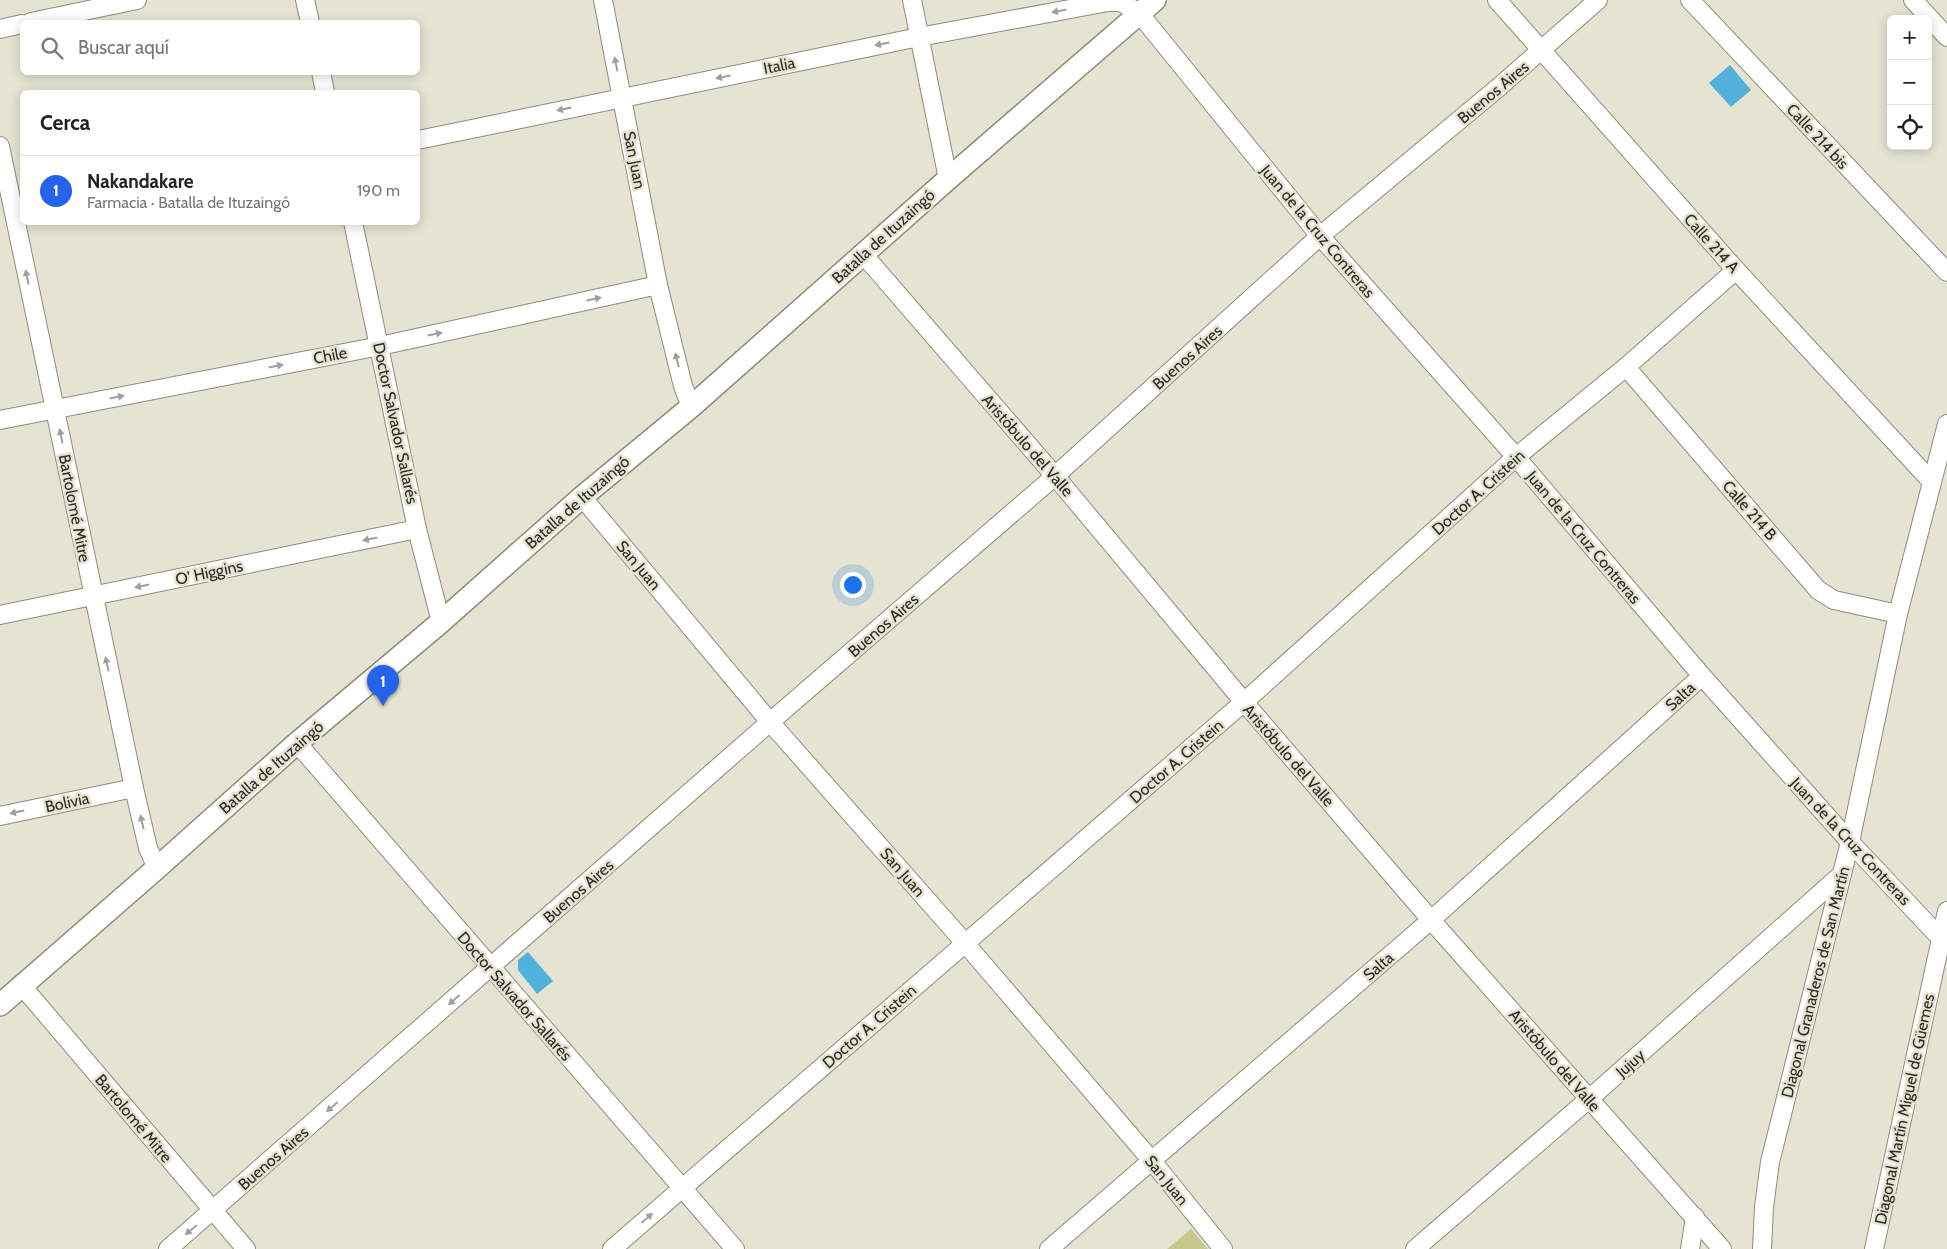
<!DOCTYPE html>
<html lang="es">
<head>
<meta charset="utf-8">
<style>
  :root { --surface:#fff; --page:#f2f2f2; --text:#222; --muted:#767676; --line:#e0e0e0; --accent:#2563eb }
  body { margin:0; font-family:Cabin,sans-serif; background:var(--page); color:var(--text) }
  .controls { position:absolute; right:15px; top:15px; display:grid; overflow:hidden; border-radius:8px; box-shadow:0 2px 12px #0003 }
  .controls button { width:45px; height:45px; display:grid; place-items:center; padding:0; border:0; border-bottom:1px solid var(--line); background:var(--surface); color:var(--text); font:25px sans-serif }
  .you { position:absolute; left:852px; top:584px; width:18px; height:18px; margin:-12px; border:4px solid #fff; border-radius:50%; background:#1a73e8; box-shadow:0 0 0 8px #1a73e833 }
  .badge { display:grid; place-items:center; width:32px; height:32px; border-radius:50%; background:var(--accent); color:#fff; font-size:16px; font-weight:700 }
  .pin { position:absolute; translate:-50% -41px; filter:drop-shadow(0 1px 2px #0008) }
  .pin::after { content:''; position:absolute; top:26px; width:18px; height:15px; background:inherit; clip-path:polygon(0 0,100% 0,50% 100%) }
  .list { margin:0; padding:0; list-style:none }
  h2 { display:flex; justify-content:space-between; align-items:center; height:65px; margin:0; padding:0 20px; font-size:21px }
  h2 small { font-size:16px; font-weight:400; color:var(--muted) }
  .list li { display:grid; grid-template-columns:32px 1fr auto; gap:15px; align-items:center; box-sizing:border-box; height:70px; padding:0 20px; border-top:1px solid var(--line) }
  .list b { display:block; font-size:19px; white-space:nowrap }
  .list p { margin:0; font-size:16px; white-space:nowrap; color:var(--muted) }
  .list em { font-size:16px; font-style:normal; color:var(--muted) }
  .icon { flex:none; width:28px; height:28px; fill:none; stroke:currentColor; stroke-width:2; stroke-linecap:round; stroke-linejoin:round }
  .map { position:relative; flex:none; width:1947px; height:1249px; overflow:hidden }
  .search { position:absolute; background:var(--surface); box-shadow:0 2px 12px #0003; left:20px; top:20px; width:400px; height:55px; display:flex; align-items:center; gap:12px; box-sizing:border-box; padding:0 18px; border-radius:8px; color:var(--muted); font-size:19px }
  .panel { position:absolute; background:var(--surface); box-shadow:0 2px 12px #0003; left:20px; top:90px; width:400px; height:135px; border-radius:8px }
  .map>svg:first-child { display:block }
</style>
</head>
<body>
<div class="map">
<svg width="1947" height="1249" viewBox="0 0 1947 1249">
  <rect width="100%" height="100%" fill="#e5e4d2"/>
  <!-- green -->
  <path fill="#c9c78f" d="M1191,1229L1208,1249H1167Z"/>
  <!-- building -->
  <g fill="#52b2dc">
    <path d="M1730,65L1751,90L1731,107L1709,83Z"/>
    <path d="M528,952L553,981L537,994L518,970V960Z"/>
  </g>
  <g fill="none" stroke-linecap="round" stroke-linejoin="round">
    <!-- minor casing -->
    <g stroke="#8c8c7b" stroke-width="20">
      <g id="minor">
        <path d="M305,0L310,22"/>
        <path d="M603,0L658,285L683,386L691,407"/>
        <path d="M912,0L948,179"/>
        <path d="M1497,0L1736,270L1931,481"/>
        <path d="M1690,0L1947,272"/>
        <path d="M1913,0L1947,37"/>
        <path d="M31,22L137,0"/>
        <path d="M0,29L22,24"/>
        <path d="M321,72L325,92"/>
        <path d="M418,140L919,37L1108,2H1121L1139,13L1320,236L1516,457L1702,676L1850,842L1947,945"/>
        <path d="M0,146L134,788L148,848L157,868"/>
        <path d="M353,222L417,529L441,622"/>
        <path d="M863,254L1055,476L1244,702L1431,920L1722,1249"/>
        <path d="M1626,367L1818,590L1834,600L1898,614"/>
        <path d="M0,420L380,346L658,285"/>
        <path d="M582,497L770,722L965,943L1152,1161L1223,1249"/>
        <path d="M0,615L417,529"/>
        <path d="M297,743L735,1249"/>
        <path d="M0,816L134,788"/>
        <path d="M22,986L246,1249"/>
        <path d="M168,1249L770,722L1055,476L1320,236L1499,87L1598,0"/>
        <path d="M612,1249L1244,702L1516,457L1626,367L1736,270"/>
        <path d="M1049,1249L1431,920L1702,676"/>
        <path d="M1415,1249L1589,1099L1842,874"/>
        <path d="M1690,1249L1695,1217"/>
        <path d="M1762,1249L1764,1207L1770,1162L1850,842L1898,614L1947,424"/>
        <path d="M1874,1249L1947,911"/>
      </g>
    </g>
    <!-- major casing -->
    <g stroke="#8c8c7b" stroke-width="24">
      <path id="major" d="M0,1005L157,868L297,743L441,622L582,497L691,407L948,179L1155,0"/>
    </g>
    <!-- minor -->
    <use href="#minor" stroke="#fff" stroke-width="18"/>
    <!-- major -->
    <use href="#major" stroke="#fff" stroke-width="21"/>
  </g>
  <!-- one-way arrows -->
  <defs><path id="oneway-solid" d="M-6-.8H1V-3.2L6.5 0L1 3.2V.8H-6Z" transform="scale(1.25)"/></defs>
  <g fill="#9f9f9c">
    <use href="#oneway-solid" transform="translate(1059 11) rotate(169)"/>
    <use href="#oneway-solid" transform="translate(882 44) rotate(169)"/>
    <use href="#oneway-solid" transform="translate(616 64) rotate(-101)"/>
    <use href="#oneway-solid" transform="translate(723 77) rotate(169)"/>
    <use href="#oneway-solid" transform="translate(564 109) rotate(168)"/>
    <use href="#oneway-solid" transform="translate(27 277) rotate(-102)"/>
    <use href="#oneway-solid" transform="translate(594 299) rotate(-12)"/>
    <use href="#oneway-solid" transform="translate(435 334) rotate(-12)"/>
    <use href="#oneway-solid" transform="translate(677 360) rotate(-104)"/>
    <use href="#oneway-solid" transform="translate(276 366) rotate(-11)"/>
    <use href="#oneway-solid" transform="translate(117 397) rotate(-11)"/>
    <use href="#oneway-solid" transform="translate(61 436) rotate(-101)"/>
    <use href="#oneway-solid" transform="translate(370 539) rotate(168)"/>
    <use href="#oneway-solid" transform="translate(142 586) rotate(168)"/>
    <use href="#oneway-solid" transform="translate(107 664) rotate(-102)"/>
    <use href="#oneway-solid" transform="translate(17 812) rotate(168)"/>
    <use href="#oneway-solid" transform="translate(142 822) rotate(-103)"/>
    <use href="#oneway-solid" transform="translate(454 1000) rotate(139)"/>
    <use href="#oneway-solid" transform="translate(332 1107) rotate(139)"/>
    <use href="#oneway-solid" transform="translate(647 1218) rotate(-41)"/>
    <use href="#oneway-solid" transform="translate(191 1230) rotate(140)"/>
  </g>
  <g text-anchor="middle" stroke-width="5" stroke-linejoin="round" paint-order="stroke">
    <!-- street labels -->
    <g font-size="16" fill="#292922" stroke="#e5e4d2">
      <text transform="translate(779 65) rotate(-11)" y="6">Italia</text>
      <text transform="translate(1493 92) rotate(-40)" y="6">Buenos Aires</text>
      <text transform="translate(1818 136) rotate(47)" y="6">Calle 214 bis</text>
      <text transform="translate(635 160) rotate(79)" y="6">San Juan</text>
      <text transform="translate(1318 231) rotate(50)" y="6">Juan de la Cruz Contreras</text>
      <text transform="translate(883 236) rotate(-42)" y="6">Batalla de Ituzaingó</text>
      <text transform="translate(1712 243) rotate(48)" y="6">Calle 214 A</text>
      <text transform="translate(330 355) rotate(-11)" y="6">Chile</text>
      <text transform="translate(1187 357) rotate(-42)" y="6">Buenos Aires</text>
      <text transform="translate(396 423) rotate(78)" y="6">Doctor Salvador Sallarés</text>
      <text transform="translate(1028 445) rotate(49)" y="6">Aristóbulo del Valle</text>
      <text transform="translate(1478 492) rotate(-42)" y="6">Doctor A. Cristein</text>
      <text transform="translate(577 502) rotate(-41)" y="6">Batalla de Ituzaingó</text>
      <text transform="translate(75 508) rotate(79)" y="6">Bartolomé Mitre</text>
      <text transform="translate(1750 510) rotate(49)" y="6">Calle 214 B</text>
      <text transform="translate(1584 537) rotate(50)" y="6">Juan de la Cruz Contreras</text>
      <text transform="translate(639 565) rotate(50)" y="6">San Juan</text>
      <text transform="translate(209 572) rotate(-12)" y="6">O' Higgins</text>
      <text transform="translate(883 625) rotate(-41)" y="6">Buenos Aires</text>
      <text transform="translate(1680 696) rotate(-42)" y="6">Salta</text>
      <text transform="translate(1289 755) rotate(49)" y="6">Aristóbulo del Valle</text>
      <text transform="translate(1176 761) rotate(-41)" y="6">Doctor A. Cristein</text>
      <text transform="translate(271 767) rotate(-41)" y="6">Batalla de Ituzaingó</text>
      <text transform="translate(67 802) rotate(-12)" y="6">Bolivia</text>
      <text transform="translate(1851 841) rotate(47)" y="6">Juan de la Cruz Contreras</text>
      <text transform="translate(903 872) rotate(49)" y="6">San Juan</text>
      <text transform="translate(578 891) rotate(-41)" y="6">Buenos Aires</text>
      <text transform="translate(1378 966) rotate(-41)" y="6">Salta</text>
      <text transform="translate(1815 982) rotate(-76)" y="6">Diagonal Granaderos de San Martín</text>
      <text transform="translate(515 996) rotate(49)" y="6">Doctor Salvador Sallarés</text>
      <text transform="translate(869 1026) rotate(-41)" y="6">Doctor A. Cristein</text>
      <text transform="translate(1555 1060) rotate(49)" y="6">Aristóbulo del Valle</text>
      <text transform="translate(1630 1063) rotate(-42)" y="6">Jujuy</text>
      <text transform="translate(1904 1109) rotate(-78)" y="6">Diagonal Martín Miguel de Güemes</text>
      <text transform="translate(134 1118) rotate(50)" y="6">Bartolomé Mitre</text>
      <text transform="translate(273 1158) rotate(-41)" y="6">Buenos Aires</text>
      <text transform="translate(1167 1180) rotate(51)" y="6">San Juan</text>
    </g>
  </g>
</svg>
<div class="controls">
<button>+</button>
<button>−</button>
<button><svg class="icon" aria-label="locate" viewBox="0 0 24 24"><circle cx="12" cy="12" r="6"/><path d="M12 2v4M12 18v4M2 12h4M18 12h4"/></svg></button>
</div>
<div class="you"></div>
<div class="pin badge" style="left:383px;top:706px">1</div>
<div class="search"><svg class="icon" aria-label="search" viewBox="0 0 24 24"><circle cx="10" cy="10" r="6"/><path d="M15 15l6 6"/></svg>Buscar aquí</div>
<section class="panel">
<h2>Cerca<small></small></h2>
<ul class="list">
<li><span class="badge">1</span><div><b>Nakandakare</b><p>Farmacia · Batalla de Ituzaingó</p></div><em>190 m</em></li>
</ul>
</section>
</div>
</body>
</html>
